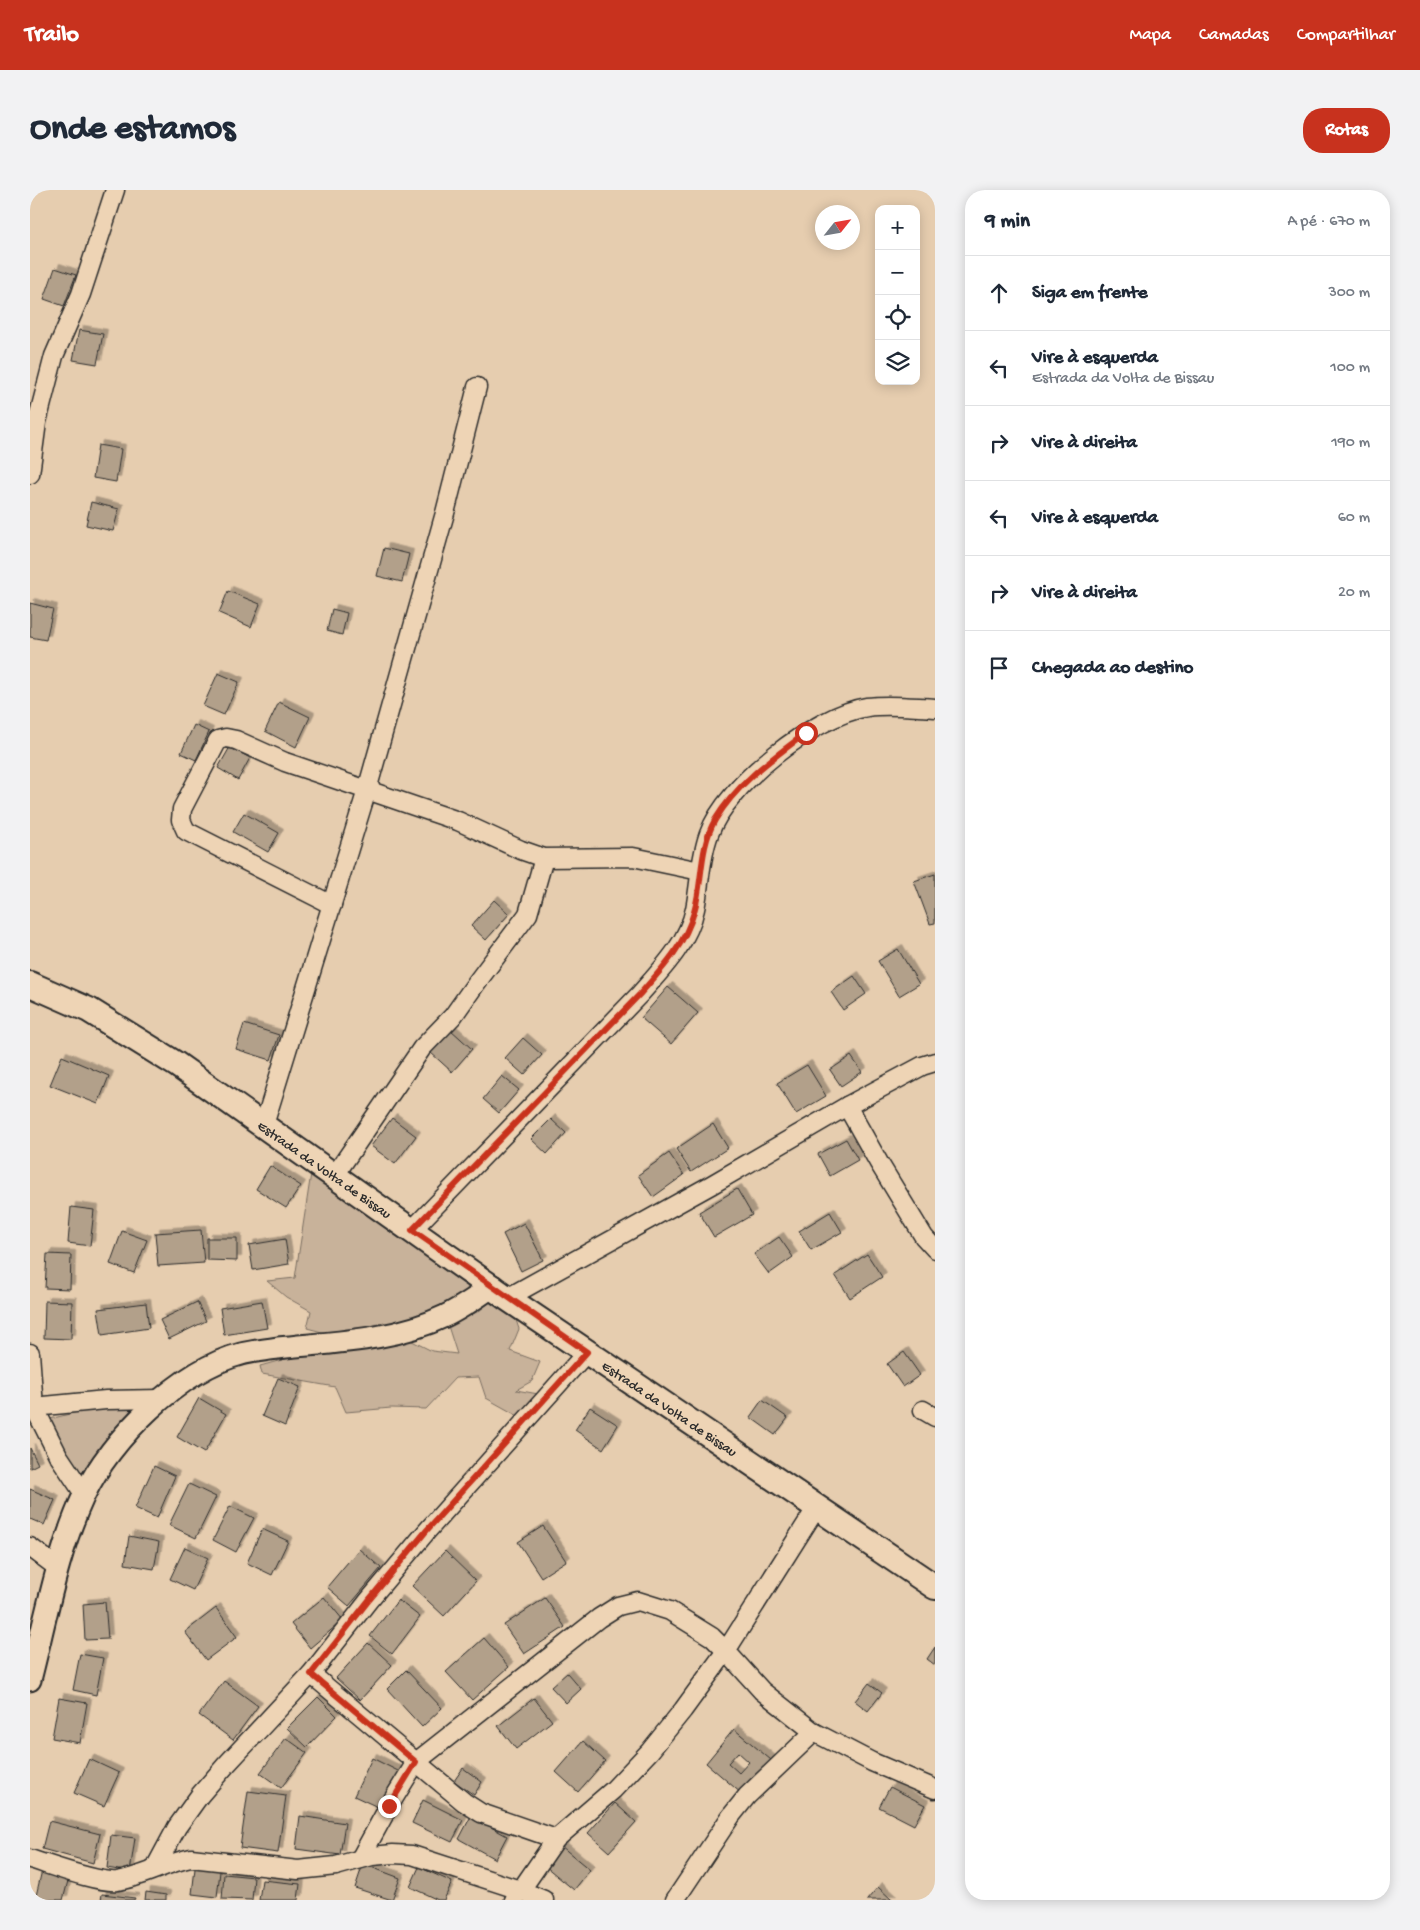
<!DOCTYPE html>
<html lang="pt">
<head>
<meta charset="utf-8">
<style>
  :root { --surface:#fff; --page:#f2f2f3; --text:#1f2937; --muted:#747a83; --line:#e0e1e3; --accent:#c8321e }
  body { margin:0; font-family:"Gochi Hand",sans-serif; background:var(--page); color:var(--text) }
  .controls { position:absolute; right:15px; top:15px; display:grid; overflow:hidden; border-radius:10px; box-shadow:0 2px 12px #0003 }
  .controls button { width:45px; height:45px; display:grid; place-items:center; padding:0; border:0; border-bottom:1px solid var(--line); background:var(--surface); color:var(--text); font:25px sans-serif }
  .compass { position:absolute; left:785px; top:15px; width:45px; height:45px; border-radius:50%; background:var(--surface); box-shadow:0 2px 12px #0003; rotate:59deg }
  .stop { position:absolute; width:15px; height:15px; margin:-11px; border:4px solid #c8321e; border-radius:50%; background:#fff }
  .stop.end { background:#c8321e; border-color:#fff; box-shadow:0 1px 5px #0008 }
  .list { margin:0; padding:0; list-style:none }
  h2 { display:flex; justify-content:space-between; align-items:center; height:65px; margin:0; padding:0 20px; font-size:21px }
  h2 small { font-size:16px; font-weight:400; color:var(--muted) }
  .list li { display:grid; grid-template-columns:32px 1fr auto; gap:15px; align-items:center; box-sizing:border-box; height:75px; padding:0 20px; border-top:1px solid var(--line) }
  .list b { display:block; font-size:19px; white-space:nowrap }
  .list p { margin:0; font-size:16px; white-space:nowrap; color:var(--muted) }
  .list em { font-size:16px; font-style:normal; color:var(--muted) }
  .icon { flex:none; width:28px; height:28px; fill:none; stroke:currentColor; stroke-width:2; stroke-linecap:round; stroke-linejoin:round }
  .map { position:relative; flex:none; width:905px; height:1710px; overflow:hidden; border-radius:20px }
  header { display:flex; align-items:center; gap:30px; box-sizing:border-box; height:70px; padding:0 25px; background:var(--accent); color:#fff }
  header strong { font-size:24px }
  nav { display:flex; gap:28px; margin-inline-start:auto; font-size:18px }
  .intro { display:flex; align-items:center; justify-content:space-between; box-sizing:border-box; height:120px; padding:0 30px }
  h1 { margin:0; font-size:35px }
  .button { padding:12px 22px; border-radius:20px; background:var(--accent); color:#fff; font-size:18px; font-weight:700 }
  main { display:flex; gap:30px; padding:0 30px }
  aside { flex:1; background:var(--surface); border-radius:20px; box-shadow:0 2px 12px #0003 }
  .map>svg:first-child { display:block }
</style>
</head>
<body>
<header>
<strong>Trailo</strong>
<nav><a>Mapa</a><a>Camadas</a><a>Compartilhar</a></nav>
</header>
<div class="intro"><h1>Onde estamos</h1><a class="button">Rotas</a></div>
<main>
<div class="map">
<svg width="905" height="1710" viewBox="0 0 905 1710">
  <defs>
    <filter id="shadow"><feDropShadow dx="4.5" dy="-4.5" stdDeviation="0" flood-color="#0004"/></filter>
  </defs>
  <rect width="100%" height="100%" fill="#e6cdaf"/>
  <filter id="ink" filterUnits="userSpaceOnUse"><feTurbulence type="fractalNoise" baseFrequency=".02" numOctaves="2"/><feDisplacementMap in="SourceGraphic" scale="10" xChannelSelector="R" yChannelSelector="G"/><feConvolveMatrix kernelMatrix="1 2 1 2 8 2 1 2 1" color-interpolation-filters="sRGB"/></filter>
  <g filter="url(#ink)">
    <!-- green -->
    <g fill="#c8b29a" stroke="#7a6e62">
      <path d="M282,977L430,1083L438,1096L434,1109L376,1135L356,1134L354,1132L338,1137L303,1145L277,1138L281,1121L256,1107L237,1091L265,1088Z"/>
      <path d="M464,1109L484,1124L489,1139L480,1161L510,1172L502,1191L486,1200L514,1205L516,1222L499,1232L456,1208L449,1187L425,1188L396,1219L361,1218L316,1222L305,1197L232,1184L230,1176L270,1165L378,1149L402,1161L427,1164L418,1136L449,1121Z"/>
      <path d="M83,1213L104,1214L57,1299L8,1232Z"/>
    </g>
    <!-- building -->
    <g fill="#b2a08a" stroke="#2b2b2b" fill-rule="evenodd" filter="url(#shadow)">
      <path d="M25,78L46,85L34,116L14,109Z"/>
      <path d="M49,140L73,144L67,174L43,170Z"/>
      <path d="M68,255L91,259L86,292L63,288Z"/>
      <path d="M61,312L89,319L83,341L56,335Z"/>
      <path d="M354,358L379,364L372,392L347,386Z"/>
      <path d="M198,401L230,414L221,437L189,423Z"/>
      <path d="M0,413L23,419L16,450L0,447Z"/>
      <path d="M302,419L317,423L312,445L297,441Z"/>
      <path d="M188,483L209,492L194,525L173,516Z"/>
      <path d="M249,512L280,527L266,557L235,541Z"/>
      <path d="M164,535L179,542L166,570L151,563Z"/>
      <path d="M200,557L220,568L208,590L188,578Z"/>
      <path d="M214,623L249,643L238,662L203,642Z"/>
      <path d="M905,684V733L900,734L884,691Z"/>
      <path d="M464,710L479,724L456,750L441,736Z"/>
      <path d="M868,759L889,794L869,806L848,771Z"/>
      <path d="M824,786L836,804L813,820L801,802Z"/>
      <path d="M638,797L668,823L641,854L611,828Z"/>
      <path d="M214,834L249,845L241,870L206,859Z"/>
      <path d="M420,839L442,859L422,882L400,862Z"/>
      <path d="M493,848L512,865L494,885L475,868Z"/>
      <path d="M32,866L79,886L68,914L20,895Z"/>
      <path d="M821,866L832,882L811,896L800,880Z"/>
      <path d="M777,875L796,906L766,924L747,893Z"/>
      <path d="M472,886L489,900L469,923L453,909Z"/>
      <path d="M362,928L386,946L365,974L341,956Z"/>
      <path d="M521,929L536,943L517,964L501,949Z"/>
      <path d="M683,934L698,958L661,982L646,959Z"/>
      <path d="M816,949L828,970L800,986L788,964Z"/>
      <path d="M639,963L654,985L623,1007L608,985Z"/>
      <path d="M240,976L271,996L256,1018L226,999Z"/>
      <path d="M707,999L722,1025L684,1047L669,1022Z"/>
      <path d="M41,1017L64,1020L60,1056L38,1053Z"/>
      <path d="M800,1022L812,1042L781,1060L769,1041Z"/>
      <path d="M494,1033L513,1070L491,1081L473,1044Z"/>
      <path d="M171,1040L174,1073L128,1076L125,1043Z"/>
      <path d="M92,1041L117,1050L104,1083L80,1074Z"/>
      <path d="M749,1047L763,1067L739,1084L724,1064Z"/>
      <path d="M177,1048H207V1071L177,1070Z"/>
      <path d="M255,1049L259,1074L223,1080L219,1055Z"/>
      <path d="M17,1064L41,1065L40,1099L15,1098Z"/>
      <path d="M837,1064L852,1087L820,1108L805,1085Z"/>
      <path d="M15,1111L42,1112L41,1149L14,1148Z"/>
      <path d="M232,1111L237,1138L194,1145L190,1118Z"/>
      <path d="M167,1112L176,1131L139,1149L130,1130Z"/>
      <path d="M116,1113L119,1138L72,1145L68,1119Z"/>
      <path d="M874,1162L890,1185L873,1197L857,1174Z"/>
      <path d="M248,1188L270,1197L255,1236L232,1226Z"/>
      <path d="M169,1208L196,1224L174,1263L147,1247Z"/>
      <path d="M732,1210L758,1228L745,1245L720,1227Z"/>
      <path d="M560,1217L588,1235L573,1259L545,1240Z"/>
      <path d="M0,1258L8,1274L0,1278Z"/>
      <path d="M124,1276L145,1286L127,1328L105,1318Z"/>
      <path d="M159,1294L186,1307L166,1348L139,1335Z"/>
      <path d="M0,1299L25,1310L14,1335L0,1329Z"/>
      <path d="M200,1316L224,1328L206,1362L183,1350Z"/>
      <path d="M513,1336L536,1371L511,1387L488,1352Z"/>
      <path d="M232,1339L258,1351L242,1385L217,1373Z"/>
      <path d="M99,1346L129,1352L124,1379L95,1374Z"/>
      <path d="M155,1357L178,1368L163,1400L140,1389Z"/>
      <path d="M329,1359L351,1378L319,1416L297,1397Z"/>
      <path d="M415,1361L446,1391L414,1426L382,1396Z"/>
      <path d="M294,1407L313,1430L280,1458L261,1434Z"/>
      <path d="M515,1408L535,1437L494,1464L474,1435Z"/>
      <path d="M368,1410L390,1427L362,1464L340,1446Z"/>
      <path d="M75,1412L78,1449L55,1450L53,1414Z"/>
      <path d="M186,1418L207,1447L176,1470L155,1442Z"/>
      <path d="M454,1448L479,1477L442,1510L416,1482Z"/>
      <path d="M338,1453L362,1475L330,1510L306,1488Z"/>
      <path d="M905,1457V1475L897,1469Z"/>
      <path d="M50,1464L73,1468L66,1505L43,1500Z"/>
      <path d="M376,1480L412,1518L392,1537L357,1499Z"/>
      <path d="M537,1483L551,1499L536,1513L521,1497Z"/>
      <path d="M194,1491L228,1516L203,1550L169,1525Z"/>
      <path d="M839,1493L852,1503L838,1521L825,1511Z"/>
      <path d="M288,1507L307,1526L277,1557L257,1538Z"/>
      <path d="M29,1508L57,1513L50,1553L22,1548Z"/>
      <path d="M504,1508L522,1531L486,1559L468,1536Z"/>
      <path d="M704,1539L741,1570L712,1604L676,1573ZM708,1562L719,1572L709,1583L698,1573Z"/>
      <path d="M256,1548L277,1563L251,1598L230,1583Z"/>
      <path d="M553,1551L575,1571L548,1602L526,1582Z"/>
      <path d="M342,1568L370,1582L352,1619L324,1606Z"/>
      <path d="M59,1569L89,1583L74,1616L44,1603Z"/>
      <path d="M433,1578L452,1592L444,1605L424,1591Z"/>
      <path d="M860,1597L895,1615L884,1635L849,1617Z"/>
      <path d="M218,1601L256,1606L248,1663L210,1658Z"/>
      <path d="M393,1610L433,1630L422,1652L382,1633Z"/>
      <path d="M585,1613L606,1632L579,1662L558,1643Z"/>
      <path d="M270,1626L315,1633L310,1665L266,1659Z"/>
      <path d="M441,1626L477,1646L465,1669L429,1649Z"/>
      <path d="M19,1631L70,1644L63,1673L12,1659Z"/>
      <path d="M81,1645L105,1648L100,1682L77,1678Z"/>
      <path d="M531,1656L560,1680L544,1700L515,1676Z"/>
      <path d="M166,1670L191,1673L187,1707L162,1704Z"/>
      <path d="M333,1674L370,1688L362,1710L325,1698Z"/>
      <path d="M13,1676L40,1683L33,1710H5Z"/>
      <path d="M389,1677L422,1692L414,1710H408L380,1697Z"/>
      <path d="M194,1684L224,1687L222,1710L192,1709Z"/>
      <path d="M232,1690L270,1694L268,1710H229Z"/>
      <path d="M848,1697L862,1710H837Z"/>
      <path d="M116,1702L136,1705V1710H115Z"/>
      <path d="M72,1704L105,1708L104,1710H71Z"/>
    </g>
    <g fill="none" stroke-linecap="round" stroke-linejoin="round">
      <!-- minor casing -->
      <g stroke="#2b2b2b" stroke-width="21">
        <g id="minor">
          <path d="M0,284L7,232L24,166L51,104L85,0"/>
          <path d="M302,715L156,641L151,630L152,619L188,550L196,548L206,550L255,572L428,631L491,660L514,668L603,667L670,681"/>
          <path d="M817,916L849,973L894,1047L905,1059"/>
          <path d="M234,935L337,600L415,323L447,197"/>
          <path d="M305,985L392,858L423,826L447,792L498,724L514,668"/>
          <path d="M382,1040L610,804C632,779 658,753 665,719C670,694 670,668 679,644C696,595 785,525 837,517C859,514 883,517 905,518"/>
          <path d="M477,1108L681,995L817,916L892,876L905,872"/>
          <path d="M0,1163L4,1217L28,1265L54,1304"/>
          <path d="M0,1220L4,1217L76,1210L131,1209"/>
          <path d="M893,1220L905,1227"/>
          <path d="M0,1357L28,1378"/>
          <path d="M281,1484L434,1612L451,1623L526,1649"/>
          <path d="M0,1669C20,1675 68,1693 87,1691C110,1688 136,1673 161,1668L268,1680L306,1676L342,1666L363,1664L382,1665L490,1700L514,1710"/>
          <path d="M330,1669L359,1616L386,1572L569,1428L588,1416L608,1411L640,1421L682,1447L696,1461L787,1317"/>
          <path d="M125,1678L147,1637L170,1605L196,1575L281,1484L339,1410L397,1341L557,1162"/>
          <path d="M484,1710L526,1649L583,1600L620,1561L653,1520L696,1461L732,1501L784,1542L842,1572L905,1599"/>
          <path d="M645,1710L701,1626L717,1606L784,1542"/>
        </g>
      </g>
      <!-- tertiary casing -->
      <g stroke="#2b2b2b" stroke-width="25">
        <path id="tertiary" d="M0,1490C16,1428 27,1363 54,1305C80,1249 150,1180 211,1164C222,1161 236,1160 248,1158C304,1152 363,1151 415,1126C432,1118 447,1107 463,1096"/>
      </g>
      <!-- secondary casing -->
      <g stroke="#2b2b2b" stroke-width="28">
        <path id="secondary" d="M0,794L59,820L146,874L477,1108L905,1397"/>
      </g>
      <!-- minor -->
      <use href="#minor" stroke="#eed4b5" stroke-width="18"/>
      <!-- tertiary -->
      <use href="#tertiary" stroke="#eed4b5" stroke-width="21"/>
      <!-- secondary -->
      <use href="#secondary" stroke="#eed4b5" stroke-width="24"/>
    </g>
  </g>
  <g fill="none" stroke-linecap="round" stroke-linejoin="round" filter="url(#ink)">
    <!-- route -->
    <path stroke="#c8321e" stroke-width="6" d="M359,1616L386,1572L281,1484L339,1410L397,1340L557,1162L382,1040L610,804C632,779 655,755 664,722C673,692 669,658 685,630C707,593 743,568 776,543"/>
  </g>
  <g text-anchor="middle" stroke-width="4" stroke-linejoin="round" paint-order="stroke">
    <!-- street labels -->
    <g font-size="14" fill="#2b2b2b" stroke="#eed4b5">
      <text transform="translate(295 979) rotate(35)" y="5">Estrada da Volta de Bissau</text>
      <text transform="translate(640 1218) rotate(34)" y="5">Estrada da Volta de Bissau</text>
    </g>
  </g>
</svg>
<div class="controls">
<button>+</button>
<button>−</button>
<button><svg class="icon" aria-label="locate" viewBox="0 0 24 24"><circle cx="12" cy="12" r="6"/><path d="M12 2v4M12 18v4M2 12h4M18 12h4"/></svg></button>
<button><svg class="icon" aria-label="layers" viewBox="0 0 24 24"><path d="M12 4l9 5-9 5-9-5zM3 14l9 5 9-5"/></svg></button>
</div>
<svg class="compass" viewBox="-18 -18 36 36"><path d="M0-13l5 13h-10z" fill="#e53935"/><path d="M0 13l5-13h-10z" fill="#747a83"/></svg>
<div class="stop" style="left:776px;top:543px"></div>
<div class="stop end" style="left:359px;top:1616px"></div>
</div>
<aside>
<h2>9 min<small>A pé · 670 m</small></h2>
<ul class="list">
<li><svg class="icon" aria-label="ahead" viewBox="0 0 24 24"><path d="M12 20V5M6 11l6-6 6 6"/></svg><div><b>Siga em frente</b></div><em>300 m</em></li>
<li><svg class="icon" aria-label="left" viewBox="0 0 24 24"><path d="M17 20v-9H6M10 6l-5 5 5 5"/></svg><div><b>Vire à esquerda</b><p>Estrada da Volta de Bissau</p></div><em>100 m</em></li>
<li><svg class="icon" aria-label="right" viewBox="0 0 24 24"><path d="M7 20v-9h11M14 6l5 5-5 5"/></svg><div><b>Vire à direita</b></div><em>190 m</em></li>
<li><svg class="icon" aria-label="left" viewBox="0 0 24 24"><path d="M17 20v-9H6M10 6l-5 5 5 5"/></svg><div><b>Vire à esquerda</b></div><em>60 m</em></li>
<li><svg class="icon" aria-label="right" viewBox="0 0 24 24"><path d="M7 20v-9h11M14 6l5 5-5 5"/></svg><div><b>Vire à direita</b></div><em>20 m</em></li>
<li><svg class="icon" aria-label="arrive" viewBox="0 0 24 24"><path d="M6 21V4h12l-3 4 3 4H6"/></svg><div><b>Chegada ao destino</b></div></li>
</ul>
</aside>
</main>
</body>
</html>
